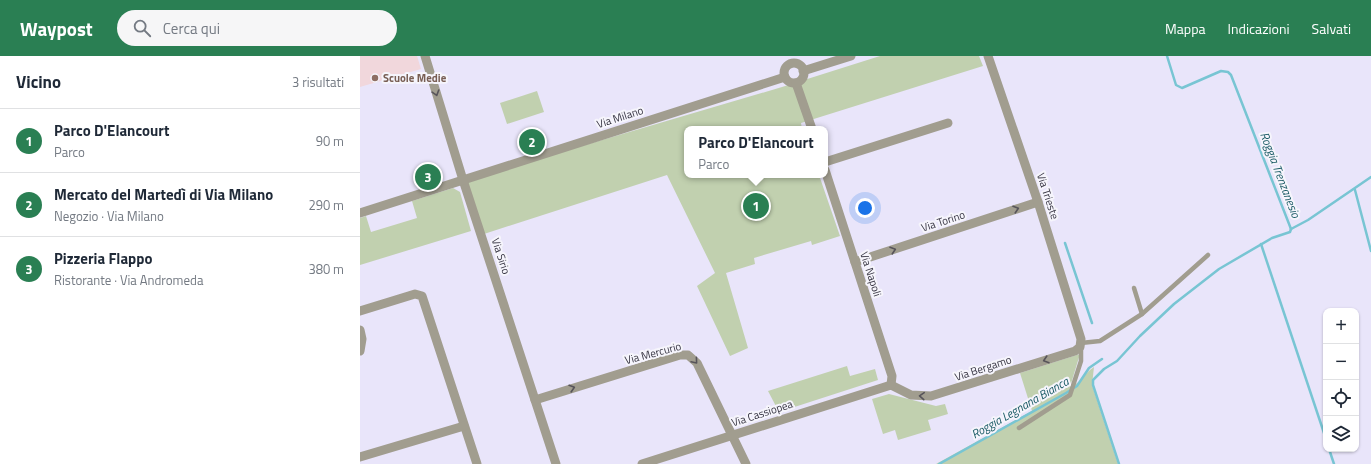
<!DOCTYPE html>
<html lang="it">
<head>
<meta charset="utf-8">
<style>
  :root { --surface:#fff; --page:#f6f6f7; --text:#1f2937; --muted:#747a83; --line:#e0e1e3; --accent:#2a7f53 }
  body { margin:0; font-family:"Titillium Web",sans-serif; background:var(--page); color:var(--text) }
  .controls { position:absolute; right:12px; bottom:12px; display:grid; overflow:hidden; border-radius:8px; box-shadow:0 1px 3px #0004 }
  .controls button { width:36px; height:36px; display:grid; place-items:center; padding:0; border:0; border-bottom:1px solid var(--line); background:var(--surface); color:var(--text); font:20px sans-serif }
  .you { position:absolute; left:505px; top:152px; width:14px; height:14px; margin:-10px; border:3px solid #fff; border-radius:50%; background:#1a73e8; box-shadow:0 0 0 6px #1a73e833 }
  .badge { display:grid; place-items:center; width:26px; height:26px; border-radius:50%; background:var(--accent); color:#fff; font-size:13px; font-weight:700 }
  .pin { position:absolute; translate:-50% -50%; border:2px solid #fff; box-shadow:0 1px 4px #0006 }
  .popup { position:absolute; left:324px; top:70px; width:144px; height:52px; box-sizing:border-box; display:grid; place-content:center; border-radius:8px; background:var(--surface); filter:drop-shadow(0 1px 3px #0005); font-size:13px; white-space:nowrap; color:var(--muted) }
  .popup b { font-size:15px; color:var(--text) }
  .popup::after { content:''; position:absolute; left:50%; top:100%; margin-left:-8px; border:8px solid transparent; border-top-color:var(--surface) }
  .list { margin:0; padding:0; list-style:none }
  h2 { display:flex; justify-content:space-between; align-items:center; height:52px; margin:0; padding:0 16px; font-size:17px }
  h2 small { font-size:13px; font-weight:400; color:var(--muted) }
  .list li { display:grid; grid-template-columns:26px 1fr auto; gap:12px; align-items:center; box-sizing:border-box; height:64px; padding:0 16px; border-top:1px solid var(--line) }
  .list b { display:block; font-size:15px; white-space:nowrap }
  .list p { margin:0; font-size:13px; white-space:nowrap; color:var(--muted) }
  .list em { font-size:13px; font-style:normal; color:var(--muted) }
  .icon { flex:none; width:22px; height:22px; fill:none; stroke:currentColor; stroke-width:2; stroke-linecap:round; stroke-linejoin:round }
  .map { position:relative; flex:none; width:1011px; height:408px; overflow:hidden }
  header { display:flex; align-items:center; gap:24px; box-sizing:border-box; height:56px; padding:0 20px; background:var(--accent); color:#fff }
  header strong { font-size:19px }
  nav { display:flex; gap:22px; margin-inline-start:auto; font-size:14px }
  .search { width:280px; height:36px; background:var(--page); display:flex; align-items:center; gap:10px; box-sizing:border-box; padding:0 14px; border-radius:22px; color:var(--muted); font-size:15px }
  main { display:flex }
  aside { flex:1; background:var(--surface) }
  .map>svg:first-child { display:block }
</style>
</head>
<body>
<header>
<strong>Waypost</strong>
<div class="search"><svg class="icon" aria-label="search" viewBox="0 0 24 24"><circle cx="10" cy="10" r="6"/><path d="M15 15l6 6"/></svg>Cerca qui</div>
<nav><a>Mappa</a><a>Indicazioni</a><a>Salvati</a></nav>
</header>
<main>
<aside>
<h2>Vicino<small>3 risultati</small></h2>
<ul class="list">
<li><span class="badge">1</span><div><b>Parco D'Elancourt</b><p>Parco</p></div><em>90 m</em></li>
<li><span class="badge">2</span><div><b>Mercato del Martedì di Via Milano</b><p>Negozio · Via Milano</p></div><em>290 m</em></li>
<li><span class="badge">3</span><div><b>Pizzeria Flappo</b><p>Ristorante · Via Andromeda</p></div><em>380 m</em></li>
</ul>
</aside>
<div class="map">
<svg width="1011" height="408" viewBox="0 0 1011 408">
  <rect width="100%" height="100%" fill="#e9e5fa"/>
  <!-- education -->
  <path fill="#f1d7dc" d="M0,0H57L61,13L0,31Z"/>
  <!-- green -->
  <g fill="#c1d0af">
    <path d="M520,0H619L623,10L441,67L442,73H327V119H459L480,180L452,189L451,185L394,202L395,208L366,217L388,292L370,300L337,230L355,217L307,119L124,178L106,124L422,31Z"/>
    <path d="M177,35L184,56L147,68L140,47Z"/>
    <path d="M93,132L100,136L111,175L0,209V162L6,160L11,176L57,162L52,145Z"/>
    <path d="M720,298L710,331C723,326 724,317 734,311L732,329L758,408H576L672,355L660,317Z"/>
    <path d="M487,310L490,320L515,313L518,324L419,356L408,335Z"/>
    <path d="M529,338L576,350L585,348L588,358L568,364L571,374L538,384L535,374L523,378L512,343Z"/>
  </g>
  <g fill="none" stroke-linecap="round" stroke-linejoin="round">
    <!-- stream -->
    <g stroke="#78c5d3" stroke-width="2.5">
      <path d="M807,0L816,29L822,32L861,15L868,16L871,19L931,173"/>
      <path d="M995,134L1011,195"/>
      <path d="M931,173L948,164L1011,121"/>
      <path d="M705,187L732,267"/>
      <path d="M901,188L966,383"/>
      <path d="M969,393L974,408"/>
      <path d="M579,408L706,337L717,330L729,312L742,303"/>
      <path d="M759,408L733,329V324L744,313L757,305L780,280L814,248L859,213L912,182L930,176L931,173"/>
    </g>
    <!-- lane -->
    <g stroke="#a19d8f" stroke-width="4.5">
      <path d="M774,232L782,258"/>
      <path d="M721,287L740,285L782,258L848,199"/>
      <path d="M659,372L710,339L721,305V291"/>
    </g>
    <!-- street -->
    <g stroke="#a19d8f" stroke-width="9">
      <path d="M65,0L103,124L196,408"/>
      <circle cx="434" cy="17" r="10"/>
      <path d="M443,15L491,0"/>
      <path d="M436,27L452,73"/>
      <path d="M465,106L588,67"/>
      <path d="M465,114L532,320L531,329"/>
      <path d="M0,157L425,21"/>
      <path d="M495,206L678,146"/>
      <path d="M0,255L55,238L62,240L117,408"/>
      <path d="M0,274L2,283L0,295"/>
      <path d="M531,329L551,339L571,340L715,295L720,291L721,283L678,146L628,0"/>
      <path d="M175,344L320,299H328L337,307L386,408"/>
      <path d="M0,401L104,370"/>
      <path d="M282,408L531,329"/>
    </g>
  </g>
  <!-- one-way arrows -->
  <defs><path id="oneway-chevron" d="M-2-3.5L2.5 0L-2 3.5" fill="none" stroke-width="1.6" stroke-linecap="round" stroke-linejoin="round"/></defs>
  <g stroke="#57545a">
    <use href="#oneway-chevron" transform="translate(76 37) rotate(73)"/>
    <use href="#oneway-chevron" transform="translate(656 153) rotate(-18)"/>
    <use href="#oneway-chevron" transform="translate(533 194) rotate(-18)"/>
    <use href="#oneway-chevron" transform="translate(686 304) rotate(162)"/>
    <use href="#oneway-chevron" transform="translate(335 305) rotate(50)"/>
    <use href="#oneway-chevron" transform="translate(212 332) rotate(-17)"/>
    <use href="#oneway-chevron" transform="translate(562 340) rotate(-176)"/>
  </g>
  <!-- markers -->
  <circle fill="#8d6e63" stroke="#f6f5fc" stroke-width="1.5" cx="15" cy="22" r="4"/>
  <g text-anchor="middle" stroke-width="4" stroke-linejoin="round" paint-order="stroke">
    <!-- education labels -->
    <g font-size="11" font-weight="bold" fill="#785e54" stroke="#f6f5fc" text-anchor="start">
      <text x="23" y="26">Scuole Medie</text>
    </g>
    <!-- street labels -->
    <g font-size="11" fill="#373543" stroke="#f6f5fc">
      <text transform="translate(260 61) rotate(-18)" y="4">Via Milano</text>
      <text transform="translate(688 140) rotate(72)" y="4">Via Trieste</text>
      <text transform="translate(583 165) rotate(-18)" y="4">Via Torino</text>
      <text transform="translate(141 200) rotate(72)" y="4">Via Sirio</text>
      <text transform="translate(511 218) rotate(72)" y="4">Via Napoli</text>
      <text transform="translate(293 297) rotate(-15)" y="4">Via Mercurio</text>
      <text transform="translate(623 312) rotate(-18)" y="4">Via Bergamo</text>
      <text transform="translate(402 357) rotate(-18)" y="4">Via Cassiopea</text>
    </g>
    <!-- water labels -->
    <g font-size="12" font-style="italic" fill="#195a64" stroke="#f6f5fc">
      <text transform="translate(920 119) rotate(69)" y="4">Roggia Trenzanesio</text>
      <text transform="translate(660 352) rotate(-30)" y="4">Roggia Legnana Bianca</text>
    </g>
  </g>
</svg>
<div class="controls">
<button>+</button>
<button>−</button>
<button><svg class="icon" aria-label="locate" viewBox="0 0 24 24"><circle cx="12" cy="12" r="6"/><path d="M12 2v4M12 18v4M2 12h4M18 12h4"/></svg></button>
<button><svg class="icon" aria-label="layers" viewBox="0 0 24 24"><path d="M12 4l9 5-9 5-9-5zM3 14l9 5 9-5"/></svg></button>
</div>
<div class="you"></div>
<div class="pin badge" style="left:396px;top:150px">1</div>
<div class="popup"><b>Parco D'Elancourt</b>Parco</div>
<div class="pin badge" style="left:172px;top:86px">2</div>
<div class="pin badge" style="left:68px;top:121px">3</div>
</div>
</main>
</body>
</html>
